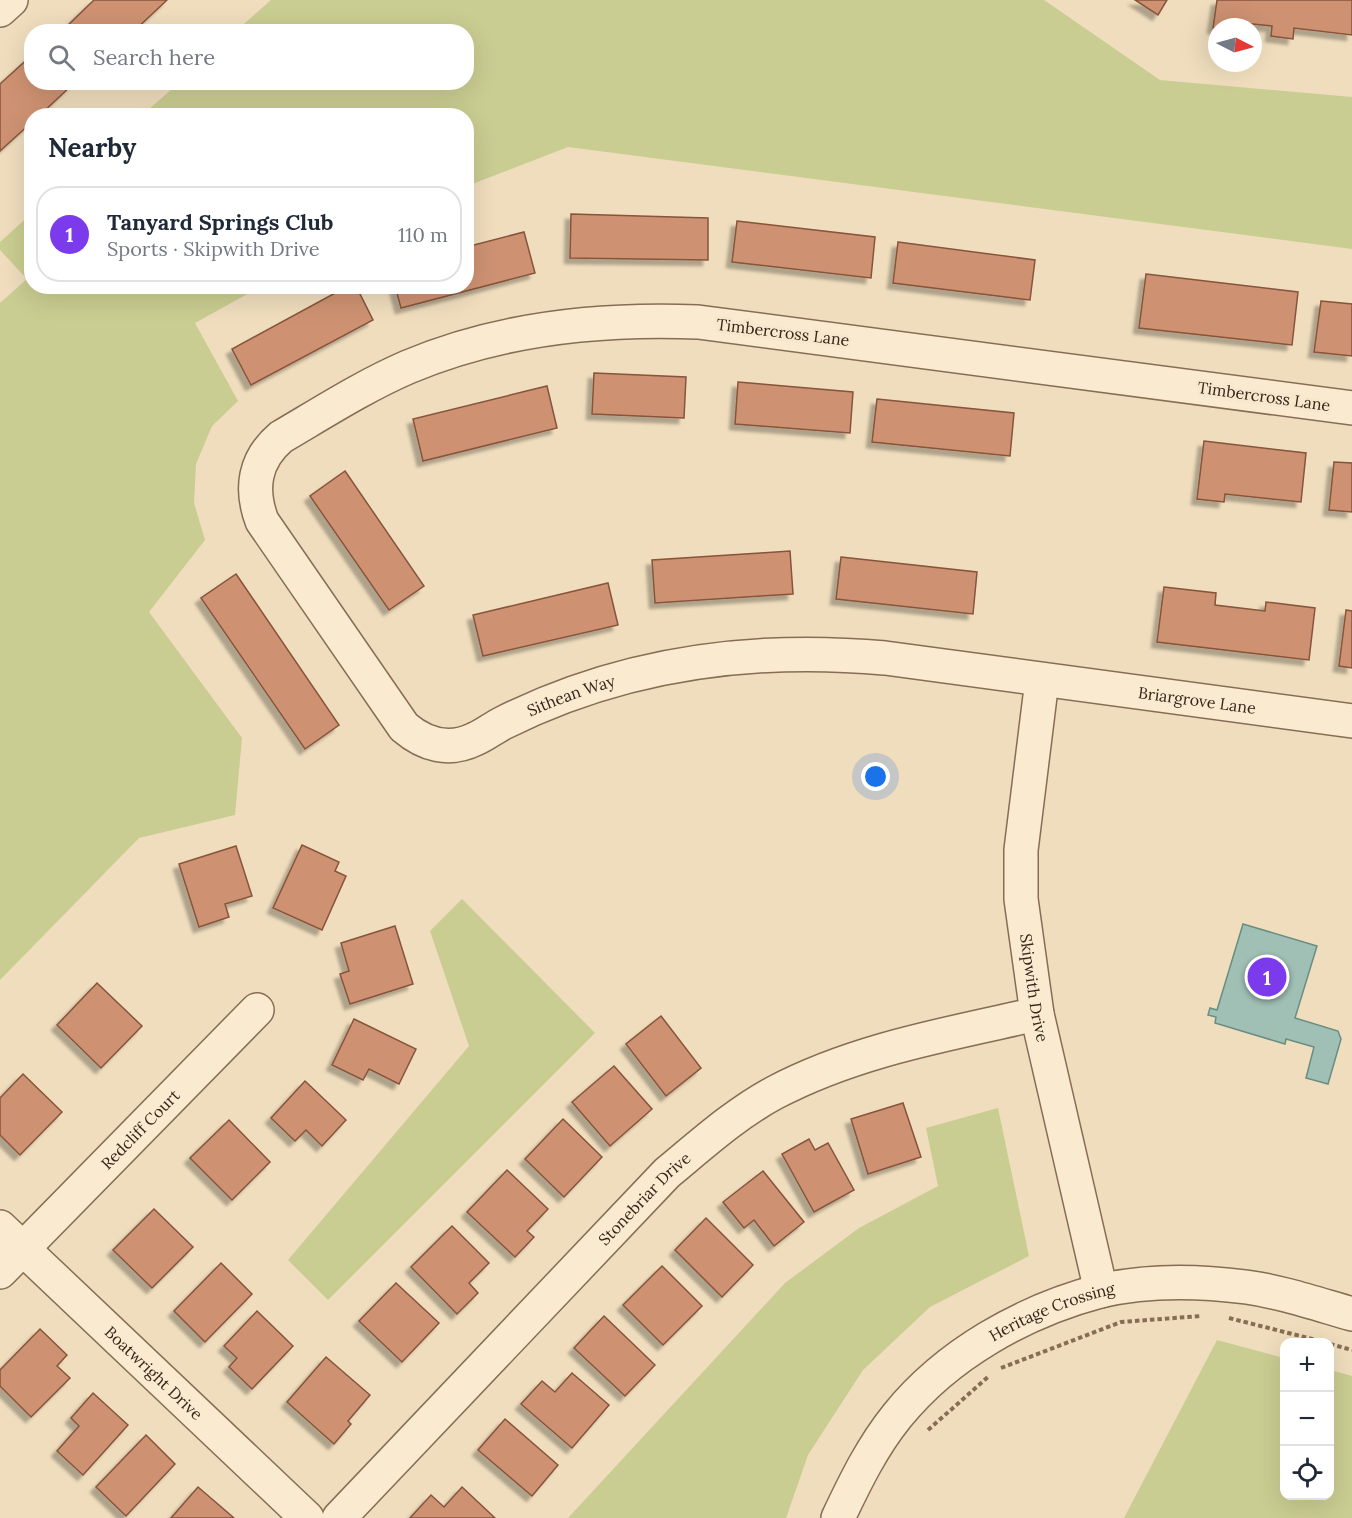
<!DOCTYPE html>
<html lang="en">
<head>
<meta charset="utf-8">
<style>
  :root { --surface:#fff; --page:#f2f2f3; --text:#1f2937; --muted:#747a83; --line:#e0e1e3; --accent:#7c3aed }
  body { margin:0; font-family:Lora,serif; background:var(--page); color:var(--text) }
  .controls { position:absolute; right:18px; bottom:18px; display:grid; overflow:hidden; border-radius:12px; box-shadow:0 6px 24px #0002 }
  .controls button { width:54px; height:54px; display:grid; place-items:center; padding:0; border:0; border-bottom:2px solid var(--line); background:var(--surface); color:var(--text); font:30px sans-serif }
  .compass { position:absolute; left:1208px; top:18px; width:54px; height:54px; border-radius:50%; background:var(--surface); box-shadow:0 6px 24px #0002; rotate:96deg }
  .you { position:absolute; left:876px; top:777px; width:21px; height:21px; margin:-15px; border:4px solid #fff; border-radius:50%; background:#1a73e8; box-shadow:0 0 0 9px #1a73e833 }
  .badge { display:grid; place-items:center; width:39px; height:39px; border-radius:50%; background:var(--accent); color:#fff; font-size:20px; font-weight:700 }
  .pin { position:absolute; translate:-50% -50%; border:3px solid #fff; box-shadow:0 2px 6px #0006 }
  .list { margin:0; padding:0; list-style:none }
  h2 { display:flex; justify-content:space-between; align-items:center; height:78px; margin:0; padding:0 24px; font-size:26px }
  h2 small { font-size:20px; font-weight:400; color:var(--muted) }
  .list li { display:grid; grid-template-columns:39px 1fr auto; gap:18px; align-items:center; box-sizing:border-box; height:96px; margin:0 12px 12px; padding:0 12px; border:2px solid var(--line); border-radius:24px }
  .list b { display:block; font-size:22px; white-space:nowrap }
  .list p { margin:0; font-size:20px; white-space:nowrap; color:var(--muted) }
  .list em { font-size:20px; font-style:normal; color:var(--muted) }
  .icon { flex:none; width:33px; height:33px; fill:none; stroke:currentColor; stroke-width:2; stroke-linecap:round; stroke-linejoin:round }
  .map { position:relative; flex:none; width:1352px; height:1518px; overflow:hidden }
  .search { position:absolute; background:var(--surface); box-shadow:0 6px 24px #0002; left:24px; top:24px; width:450px; height:66px; display:flex; align-items:center; gap:15px; box-sizing:border-box; padding:0 21px; border-radius:24px; color:var(--muted); font-size:22px }
  .panel { position:absolute; background:var(--surface); box-shadow:0 6px 24px #0002; left:24px; top:108px; width:450px; height:186px; border-radius:24px }
  .map>svg:first-child { display:block }
</style>
</head>
<body>
<div class="map">
<svg width="1352" height="1518" viewBox="0 0 1352 1518">
  <defs>
    <filter id="shadow"><feDropShadow dx="-5.5" dy="5.5" stdDeviation="1.5" flood-color="#0004"/></filter>
  </defs>
  <rect width="100%" height="100%" fill="#efddbd"/>
  <!-- green -->
  <g fill="#cacd91">
    <path d="M271,0H1044L1160,80L1352,97V249L568,147L467,186L466,116L142,115L179,83L466,82V32L236,31Z"/>
    <path d="M31,214L32,286L260,287L195,323L238,401L212,426L196,464L194,503L205,540L149,612L242,738L235,815L139,838L0,980V303L27,279L0,250V242Z"/>
    <path d="M462,899L595,1033L328,1300L288,1260L469,1046L430,931Z"/>
    <path d="M998,1108L1029,1256L930,1307L863,1370L808,1455L786,1518H568L785,1283L859,1228L938,1186L926,1128Z"/>
    <path d="M1217,1340L1284,1358V1496H1330V1370L1352,1376V1518H1124Z"/>
  </g>
  <!-- water -->
  <path fill="#a1c0b5" stroke="#688e82" stroke-width="1.5" d="M1243,924L1317,946L1295,1018L1338,1031L1341,1039L1328,1084L1306,1078L1314,1047L1286,1039L1285,1044L1215,1023L1216,1017L1208,1015L1210,1008L1217,1010Z"/>
  <!-- building -->
  <g fill="#ce9272" stroke="#87543b" stroke-width="1.5" filter="url(#shadow)">
    <path d="M94,0H167L133,32H64L63,30Z"/>
    <path d="M1135,0H1167L1158,15Z"/>
    <path d="M1217,0H1352V35L1294,28L1293,39L1271,36L1272,26L1243,23V27L1213,28Z"/>
    <path d="M32,55V82H70L72,85L39,116H32V122L0,151V84Z"/>
    <path d="M571,214L708,218V260L570,258Z"/>
    <path d="M737,221L875,237L871,278L732,262Z"/>
    <path d="M524,232L535,273L401,308L395,286H466V247Z"/>
    <path d="M898,242L1035,260L1030,300L893,283Z"/>
    <path d="M1146,274L1298,292L1292,345L1139,328Z"/>
    <path d="M348,286H356L373,320L251,385L232,349Z"/>
    <path d="M1321,301L1352,304V356L1314,352Z"/>
    <path d="M594,373L686,377L684,418L592,414Z"/>
    <path d="M738,382L853,392L850,433L735,424Z"/>
    <path d="M547,386L557,428L423,461L413,419Z"/>
    <path d="M877,399L1014,413L1010,456L872,442Z"/>
    <path d="M1204,441L1306,453L1301,502L1225,494L1224,502L1197,499Z"/>
    <path d="M1334,462L1352,463V512L1329,510Z"/>
    <path d="M345,471L424,586L389,610L310,496Z"/>
    <path d="M790,551L793,594L655,603L652,560Z"/>
    <path d="M841,557L977,572L973,614L836,599Z"/>
    <path d="M236,574L339,725L305,749L201,598Z"/>
    <path d="M608,583L618,625L483,656L473,615Z"/>
    <path d="M1164,587L1216,593L1215,605L1265,611L1266,602L1315,608L1309,660L1157,642Z"/>
    <path d="M1346,610L1352,611V668L1339,666Z"/>
    <path d="M302,845L339,862L335,871L346,876L322,930L273,908Z"/>
    <path d="M236,846L252,896L225,904L229,917L199,927L179,864Z"/>
    <path d="M395,926L413,984L350,1004L340,974L349,971L341,943Z"/>
    <path d="M97,983L142,1026L101,1068L57,1025Z"/>
    <path d="M661,1016L701,1068L666,1096L626,1044Z"/>
    <path d="M354,1019L416,1049L399,1084L369,1069L363,1080L332,1065Z"/>
    <path d="M614,1066L652,1109L610,1146L572,1102Z"/>
    <path d="M23,1074L62,1112L20,1155L0,1135V1098Z"/>
    <path d="M305,1081L346,1120L322,1146L306,1130L295,1141L271,1118Z"/>
    <path d="M903,1103L921,1157L868,1174L851,1119Z"/>
    <path d="M563,1119L602,1157L564,1197L525,1159Z"/>
    <path d="M229,1120L270,1162L232,1200L190,1158Z"/>
    <path d="M809,1139L815,1150L828,1143L854,1190L814,1212L782,1154Z"/>
    <path d="M507,1170L548,1209L527,1231L534,1237L515,1257L467,1212Z"/>
    <path d="M763,1171L804,1222L774,1246L754,1220L744,1228L723,1202Z"/>
    <path d="M154,1209L193,1247L152,1288L113,1250Z"/>
    <path d="M706,1218L753,1265L722,1297L675,1250Z"/>
    <path d="M452,1226L489,1263L469,1283L478,1293L457,1314L411,1267Z"/>
    <path d="M221,1263L252,1294L205,1342L174,1311Z"/>
    <path d="M662,1266L702,1306L663,1345L623,1305Z"/>
    <path d="M396,1283L439,1323L402,1362L359,1321Z"/>
    <path d="M257,1311L293,1346L252,1389L229,1367L237,1358L224,1346Z"/>
    <path d="M604,1316L655,1365L625,1396L574,1348Z"/>
    <path d="M40,1329L67,1355L57,1366L70,1378L31,1417L0,1386V1370Z"/>
    <path d="M326,1357L370,1395L348,1421L351,1424L334,1444L287,1402Z"/>
    <path d="M572,1373L609,1405L572,1448L521,1404L542,1381L555,1392Z"/>
    <path d="M93,1393L128,1425L83,1475L57,1451L79,1426L71,1418Z"/>
    <path d="M505,1419L558,1465L532,1496L478,1450Z"/>
    <path d="M146,1435L175,1464L126,1516L96,1487Z"/>
    <path d="M198,1487L234,1518H171Z"/>
    <path d="M462,1487L495,1518H410L431,1495L444,1507Z"/>
  </g>
  <g fill="none" stroke-linecap="round" stroke-linejoin="round">
    <!-- minor casing -->
    <g stroke="#876d56" stroke-width="36">
      <g id="minor">
        <path d="M0,10L11,0"/>
        <path id="s1" d="M1352,408L698,322C599,318 500,328 408,367C364,386 322,413 281,437C254,460 250,489 262,521L404,727C425,745 449,752 475,739C485,735 493,728 503,723C623,663 753,646 885,658L1352,721"/>
        <path id="s2" d="M1042,680L1021,850V899L1037,1014L1101,1291"/>
        <path id="s3" d="M0,1227L307,1518"/>
        <path id="s4" d="M0,1272L257,1010"/>
        <path id="s5" d="M339,1518L667,1173C701,1145 735,1114 774,1093C855,1050 948,1034 1037,1014"/>
        <path id="s6" d="M838,1518C855,1482 872,1447 897,1416C947,1354 1024,1311 1100,1291C1146,1280 1199,1281 1246,1287C1282,1292 1317,1304 1352,1314"/>
      </g>
    </g>
    <!-- path -->
    <g stroke="#876d56" stroke-width="4" stroke-dasharray="4.5 3" stroke-linecap="butt">
      <path d="M1229,1318L1324,1342"/>
      <path d="M1330,1344L1352,1350"/>
      <path d="M1001,1368L1121,1322L1201,1316"/>
      <path d="M928,1430L988,1377"/>
    </g>
    <!-- minor -->
    <use href="#minor" stroke="#faead0" stroke-width="33"/>
  </g>
  <g text-anchor="middle" stroke-width="6" stroke-linejoin="round" paint-order="stroke">
    <!-- street labels -->
    <g font-size="16" fill="#36261b" stroke="#f6e7cd">
      <text transform="translate(783 332) rotate(7)" y="6">Timbercross Lane</text>
      <text transform="translate(1264 396) rotate(8)" y="6">Timbercross Lane</text>
      <text dy="6" stroke="none"><textPath href="#s1" startOffset="1626">Sithean Way</textPath></text>
      <text dy="6" stroke="none"><textPath href="#s1" startOffset="2260">Briargrove Lane</textPath></text>
      <text dy="6" stroke="none"><textPath href="#s2" startOffset="310">Skipwith Drive</textPath></text>
      <text dy="6" stroke="none"><textPath href="#s4" startOffset="200">Redcliff Court</textPath></text>
      <text dy="6" stroke="none"><textPath href="#s5" startOffset="442">Stonebriar Drive</textPath></text>
      <text dy="6" stroke="none"><textPath href="#s6" startOffset="308">Heritage Crossing</textPath></text>
      <text dy="6" stroke="none"><textPath href="#s3" startOffset="212">Boatwright Drive</textPath></text>
    </g>
  </g>
</svg>
<div class="controls">
<button>+</button>
<button>−</button>
<button><svg class="icon" aria-label="locate" viewBox="0 0 24 24"><circle cx="12" cy="12" r="6"/><path d="M12 2v4M12 18v4M2 12h4M18 12h4"/></svg></button>
</div>
<svg class="compass" viewBox="-18 -18 36 36"><path d="M0-13l5 13h-10z" fill="#e53935"/><path d="M0 13l5-13h-10z" fill="#747a83"/></svg>
<div class="you"></div>
<div class="pin badge" style="left:1267px;top:977px">1</div>
<div class="search"><svg class="icon" aria-label="search" viewBox="0 0 24 24"><circle cx="10" cy="10" r="6"/><path d="M15 15l6 6"/></svg>Search here</div>
<section class="panel">
<h2>Nearby<small></small></h2>
<ul class="list">
<li><span class="badge">1</span><div><b>Tanyard Springs Club</b><p>Sports · Skipwith Drive</p></div><em>110 m</em></li>
</ul>
</section>
</div>
</body>
</html>
